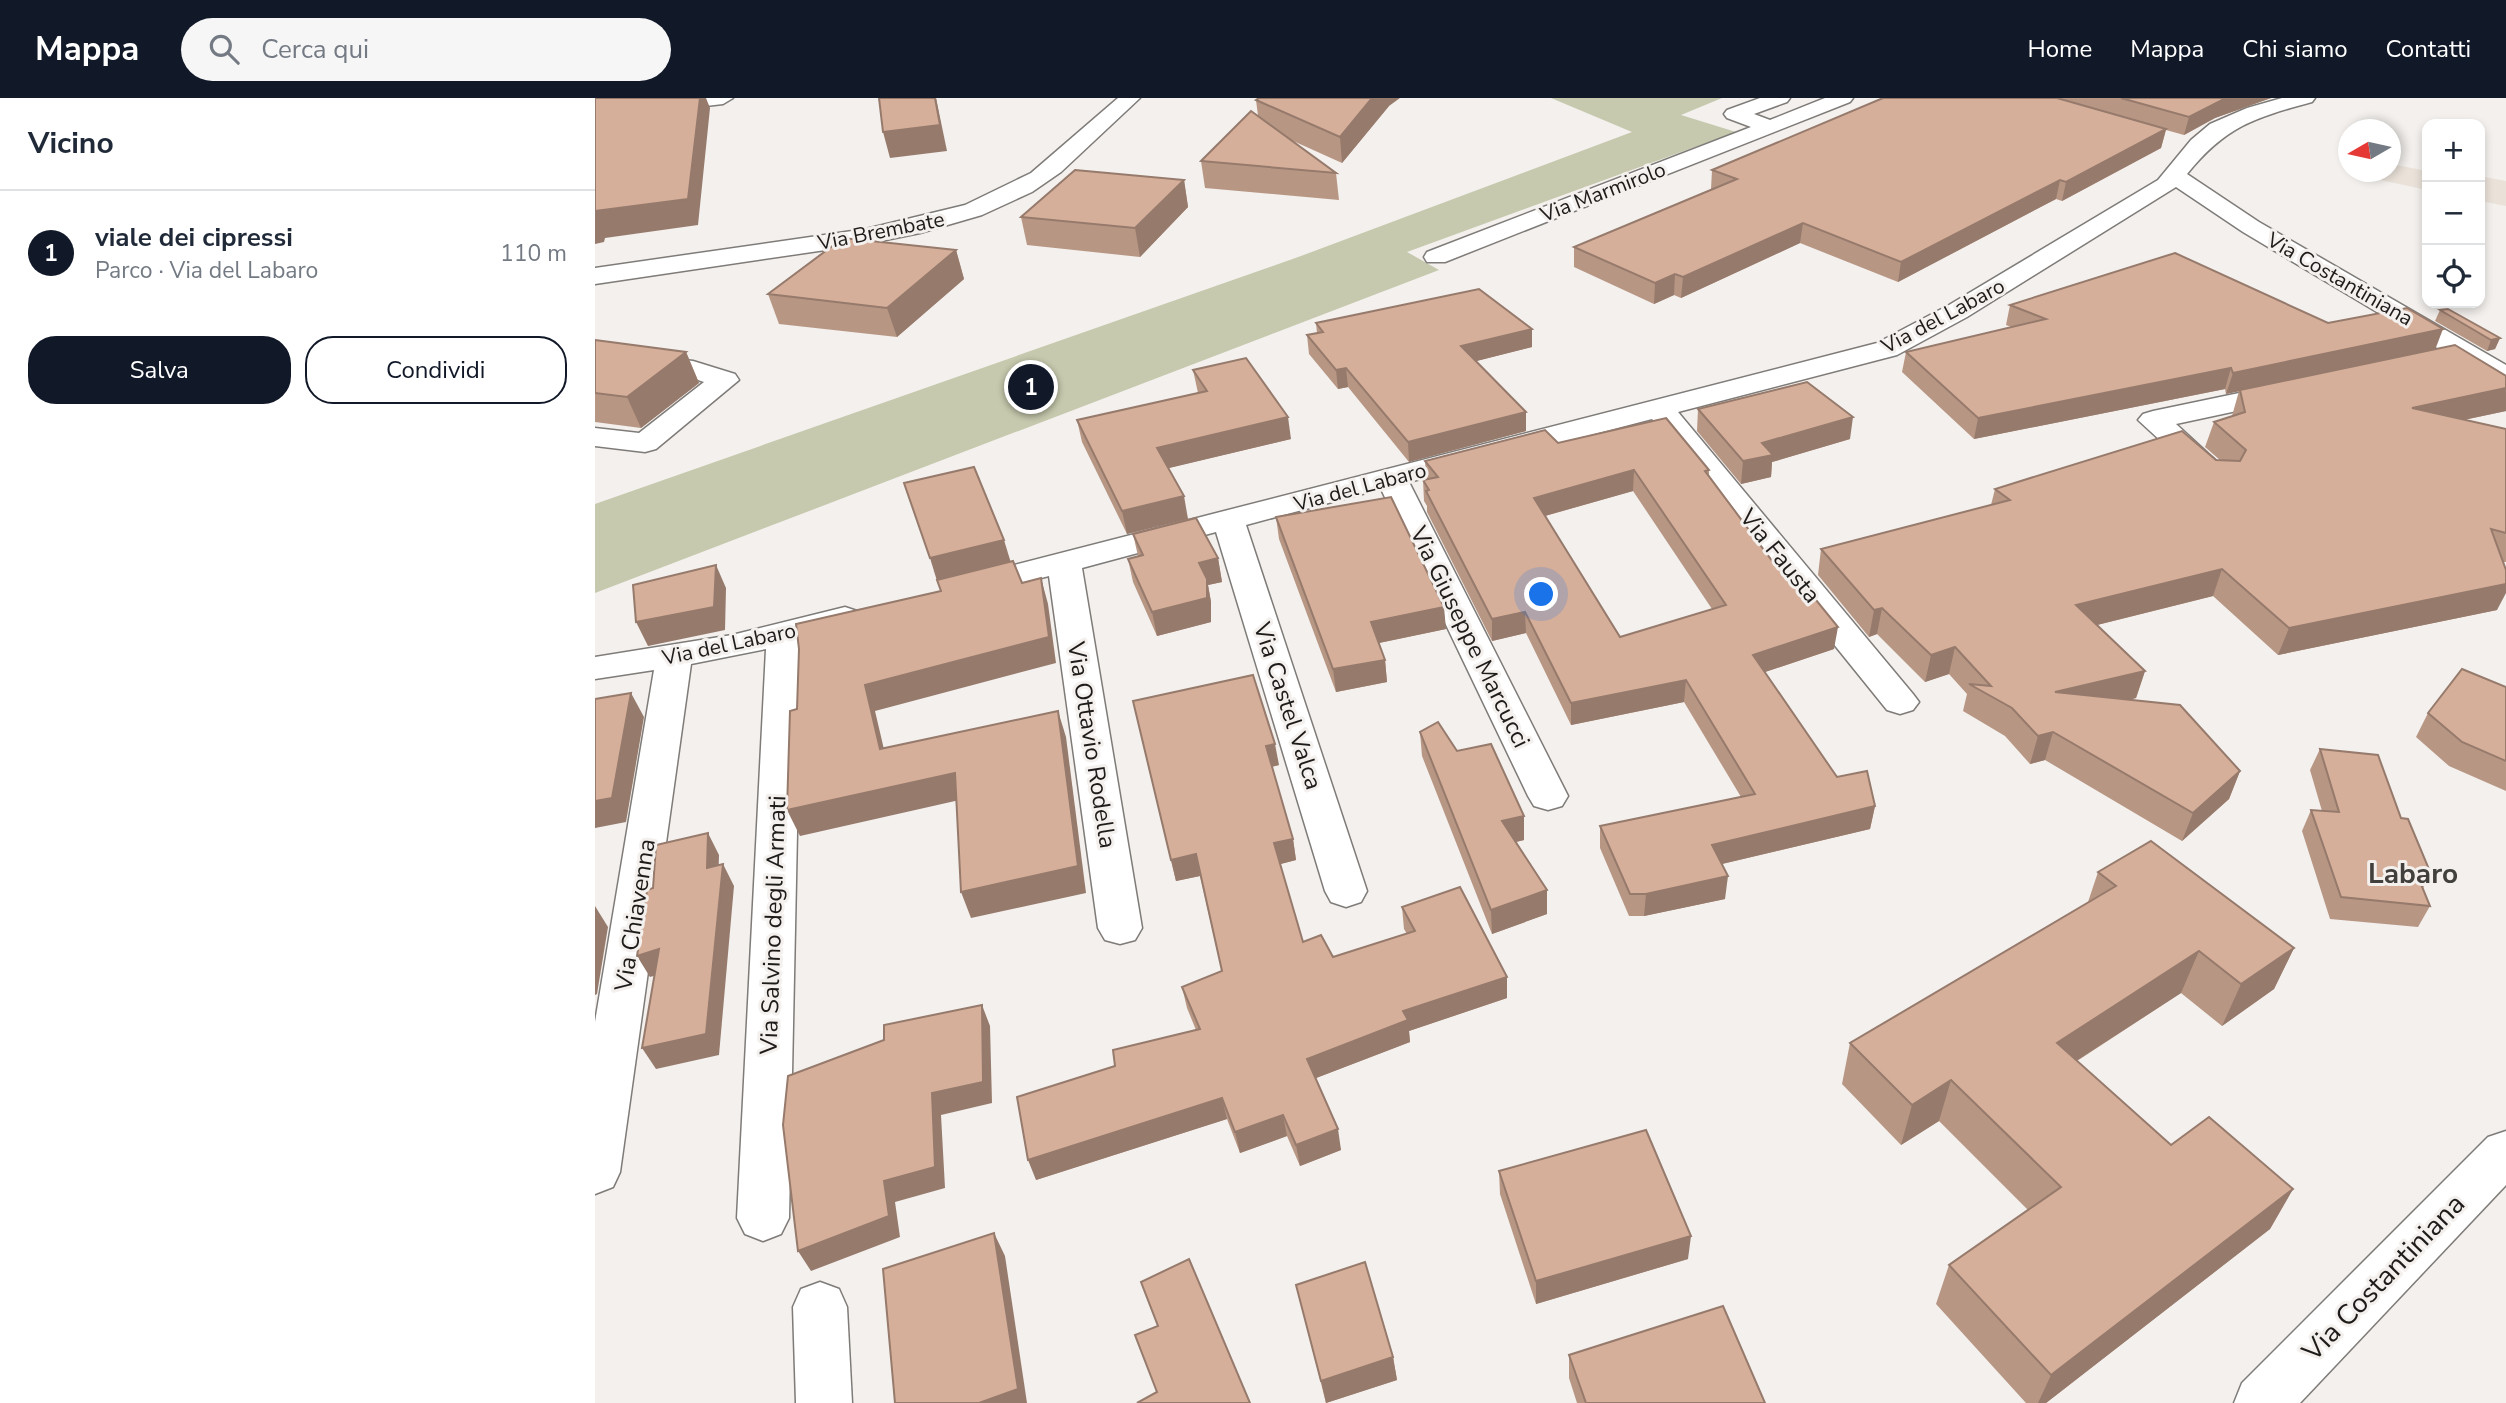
<!DOCTYPE html>
<html lang="it">
<head>
<meta charset="utf-8">
<style>
  :root { --surface:#fff; --page:#f6f6f7; --text:#1f2937; --muted:#747a83; --line:#e0e1e3; --accent:#111827 }
  body { margin:0; font-family:"Nunito Sans",sans-serif; background:var(--page); color:var(--text) }
  .controls { position:absolute; right:21px; top:21px; display:grid; overflow:hidden; border-radius:14px; box-shadow:0 4px 10px #0003 }
  .controls button { width:63px; height:63px; display:grid; place-items:center; padding:0; border:0; border-bottom:2px solid var(--line); background:var(--surface); color:var(--text); font:35px sans-serif }
  .compass { position:absolute; left:1743px; top:21px; width:63px; height:63px; border-radius:50%; background:var(--surface); box-shadow:0 4px 10px #0003; rotate:261deg }
  .you { position:absolute; left:947px; top:497px; width:24px; height:24px; margin:-18px; border:5px solid #fff; border-radius:50%; background:#1a73e8; box-shadow:0 0 0 10px #1a73e833 }
  .badge { display:grid; place-items:center; width:46px; height:46px; border-radius:50%; background:var(--accent); color:#fff; font-size:23px; font-weight:700 }
  .pin { position:absolute; translate:-50% -50%; border:4px solid #fff; box-shadow:0 2px 7px #0006 }
  .list { margin:0; padding:0; list-style:none }
  h2 { display:flex; justify-content:space-between; align-items:center; height:91px; margin:0; padding:0 28px; font-size:30px }
  h2 small { font-size:23px; font-weight:400; color:var(--muted) }
  .list li { display:grid; grid-template-columns:46px 1fr auto; gap:21px; align-items:center; box-sizing:border-box; height:126px; padding:0 28px; border-top:2px solid var(--line) }
  .list b { display:block; font-size:26px; white-space:nowrap }
  .list p { margin:0; font-size:23px; white-space:nowrap; color:var(--muted) }
  .list em { font-size:23px; font-style:normal; color:var(--muted) }
  .actions { display:flex; gap:14px; padding:21px 28px }
  .actions a { flex:1; padding:16px 0; border:2px solid var(--accent); border-radius:28px; text-align:center; font-size:24px; color:var(--accent) }
  .actions .main { background:var(--accent); color:#fff }
  .icon { flex:none; width:38px; height:38px; fill:none; stroke:currentColor; stroke-width:2; stroke-linecap:round; stroke-linejoin:round }
  .map { position:relative; flex:none; width:1911px; height:1305px; overflow:hidden }
  header { display:flex; align-items:center; gap:42px; box-sizing:border-box; height:98px; padding:0 35px; background:var(--accent); color:#fff }
  header strong { font-size:33px }
  nav { display:flex; gap:38px; margin-inline-start:auto; font-size:24px }
  .search { width:490px; height:63px; background:var(--page); display:flex; align-items:center; gap:18px; box-sizing:border-box; padding:0 24px; border-radius:38px; color:var(--muted); font-size:26px }
  main { display:flex }
  aside { flex:1; background:var(--surface) }
  .map>svg:first-child { display:block }
</style>
</head>
<body>
<header>
<strong>Mappa</strong>
<div class="search"><svg class="icon" aria-label="search" viewBox="0 0 24 24"><circle cx="10" cy="10" r="6"/><path d="M15 15l6 6"/></svg>Cerca qui</div>
<nav><a>Home</a><a>Mappa</a><a>Chi siamo</a><a>Contatti</a></nav>
</header>
<main>
<aside>
<h2>Vicino<small></small></h2>
<ul class="list">
<li><span class="badge">1</span><div><b>viale dei cipressi</b><p>Parco · Via del Labaro</p></div><em>110 m</em></li>
</ul>
<div class="actions"><a class="main">Salva</a><a>Condividi</a></div>
</aside>
<div class="map">
<svg width="1911" height="1305" viewBox="0 0 1911 1305">
  <rect width="100%" height="100%" fill="#f3f0ed"/>
  <!-- built -->
  <g fill="#eae2d9">
    <path d="M1796,66L1832,73V92L1776,80L1781,74H1796Z"/>
    <path d="M1885,78L1911,83V108L1885,103Z"/>
  </g>
  <!-- green -->
  <path fill="#c6c9ad" d="M956,0H1127L1086,17L1141,34L812,154L844,172L0,495V406L706,158L1037,34Z"/>
  <g fill="none" stroke-linecap="round" stroke-linejoin="round">
    <!-- street casing -->
    <g stroke="#7e7b78" stroke-width="3">
      <g id="street">
        <path d="M75,0H138L128,6L0,21V9Z"/>
        <path d="M523,0H545L466,74L437,94L387,117L325,135L271,146L0,186V170L271,131L370,107L436,75Z"/>
        <path d="M1165,0H1195L1192,4L1159,16L1175,22L1230,0H1258L1255,4L850,164H832L829,159L832,154L1156,29L1132,20L1129,16L1132,12Z"/>
        <path d="M1687,0H1720L1717,4C1659,20 1631,28 1592,76L1664,124L1911,267V287L1901,285L1648,134L1581,89L1372,219L1302,257L1083,314L1318,596L1324,604L1318,612L1305,616L1292,612L1057,321L814,384L973,698L967,708L953,712L939,708L933,698L786,391L651,427L772,793L766,804L751,809L736,804L730,793L621,434L487,470L547,830L540,842L525,846L510,842L503,830L454,478L373,499L361,496L356,489L361,482L1282,245L1354,207L1563,82L1596,42L1615,26L1652,10Z"/>
        <path d="M0,252L98,263L140,276L144,282L61,351L50,354L0,348V330L44,335L109,284L94,279L0,268Z"/>
        <path d="M1692,285L1702,288L1706,294L1702,300L1581,326L1630,371L1626,378L1615,380L1604,378L1543,322L1548,316L1558,313Z"/>
        <path d="M250,509L262,513L267,520L262,527L206,542L194,1120L186,1136L168,1143L150,1136L142,1120L171,551L96,566L25,1074L18,1089L0,1096V924L59,572L0,581V559L137,537Z"/>
        <path d="M1911,1033V1087L1705,1305H1639L1647,1285L1893,1039Z"/>
        <path d="M225,1184L244,1191L252,1209L257,1305H201L198,1209L206,1191Z"/>
      </g>
    </g>
    <!-- street -->
    <use href="#street" fill="#fff" fill-rule="evenodd"/>
  </g>
  <!-- wall -->
  <g fill="#b89684" fill-rule="evenodd">
    <path d="M1288,0H1676L1620,20L1589,37L1571,32L1566,50L1467,103L1461,101L1303,184L1205,145L1086,200L1079,197L1059,206L979,169V149L1117,92L1116,91L1117,72Z"/>
    <path d="M661,2L794,8L747,65L696,42L741,75L744,102L610,90L606,63L663,18Z"/>
    <path d="M589,82L593,109L545,159L432,147L426,119Z"/>
    <path d="M361,152L369,181L302,239L184,226L173,196Z"/>
    <path d="M1415,207L1733,225L1840,251L1911,278V313L1869,322L1911,331V464H1908L1902,512L1683,557L1618,498L1502,527L1550,573L1541,600L1534,602L1645,673L1634,701L1587,743L1450,662L1435,666L1410,638L1368,613L1372,596L1354,576L1330,584L1282,536L1274,539L1223,477L1226,451L1396,407L1400,391L1626,363L1610,349L1619,324L1637,318L1644,293L1631,296L1630,291L1379,341L1307,274L1311,254L1416,229L1411,227Z"/>
    <path d="M1845,212L1905,240L1900,251L1892,253L1840,223Z"/>
    <path d="M721,225L937,249L881,263L931,314V333L814,364L753,289L743,291L714,256L712,237L722,235Z"/>
    <path d="M0,242L91,254L104,285L46,330L0,324Z"/>
    <path d="M598,272L696,341L573,370L593,421L532,436L487,344L482,322L603,295Z"/>
    <path d="M1103,311L1255,341L1177,364L1176,379L1146,386L1102,333Z"/>
    <path d="M963,345L1114,372V377L1239,551L1170,574L1242,679L1280,708L1275,731L1127,766L1130,801L1049,818H1034L1005,750V728L1146,699L1089,604L976,627L931,535L897,543L832,414V408L829,403L828,382L831,381L830,363ZM1038,393L1117,511L1025,539L950,418Z"/>
    <path d="M681,419L851,531L784,545L790,562L792,584L741,594L684,441Z"/>
    <path d="M538,436L623,460L627,484L613,487L616,504V524L562,538L538,484L533,461L543,458Z"/>
    <path d="M1911,589V693L1854,668L1821,639L1833,615Z"/>
    <path d="M538,603L684,667L677,669L698,741L701,762L685,766L708,844L738,859L812,836L809,831L807,809L912,900L814,933L815,944L721,980L746,1052L705,1068L692,1038L645,1055L632,1021L441,1082L520,968L601,932L592,910L587,889L627,874L605,778L581,783Z"/>
    <path d="M825,634L862,653L929,742L921,744L952,792V816L897,836L827,658Z"/>
    <path d="M1725,651L1806,720L1836,776L1828,790L1835,808L1823,829L1735,821L1707,733L1716,712L1727,713L1715,672Z"/>
    <path d="M1503,774L1699,850L1679,891L1627,928L1586,895L1482,963L1576,1047L1698,1091L1675,1131L1451,1305H1431L1341,1206L1354,1167L1433,1112L1344,1023L1306,1047L1247,986L1255,945L1493,804Z"/>
    <path d="M904,1073L1093,1161L941,1206L905,1096Z"/>
    <path d="M701,1187L798,1259L802,1282L731,1305Z"/>
    <path d="M974,1257L1170,1305H982L974,1280Z"/>
  </g>
  <!-- shaded-wall -->
  <g fill="#967a6c">
    <path d="M105,0H111L115,10L103,127L10,140L9,144L0,146V113Z"/>
    <path d="M340,0H341L352,53L295,60L288,34Z"/>
    <path d="M777,0H805L794,8L747,65L745,39Z"/>
    <path d="M1631,0H1676L1620,20L1589,37L1594,19Z"/>
    <path d="M1571,31L1566,50L1467,103L1471,84Z"/>
    <path d="M589,82L593,109L545,159L540,130Z"/>
    <path d="M1465,82L1461,101L1303,184L1306,164Z"/>
    <path d="M1208,125L1205,145L1086,200L1088,179Z"/>
    <path d="M361,152L369,181L302,239L292,210Z"/>
    <path d="M1080,176L1079,197L1059,206L1060,185Z"/>
    <path d="M937,231V249L866,267V248Z"/>
    <path d="M1848,231L1840,252L1631,296L1638,275Z"/>
    <path d="M1905,240L1900,251L1892,253L1896,242Z"/>
    <path d="M91,254L104,285L46,330L32,299Z"/>
    <path d="M751,270L753,289L743,291L741,272Z"/>
    <path d="M1636,270L1630,291L1379,341L1383,320Z"/>
    <path d="M1911,290V313L1806,335L1817,310Z"/>
    <path d="M931,314V333L814,364L813,344Z"/>
    <path d="M693,319L696,341L566,372L562,350Z"/>
    <path d="M1258,319L1255,341L1177,364L1176,379L1146,386L1148,363L1167,345Z"/>
    <path d="M1039,372L1038,393L939,421V400Z"/>
    <path d="M589,398L593,421L532,436L527,413Z"/>
    <path d="M409,442L416,465L342,483L335,460Z"/>
    <path d="M623,460L627,484L613,487L616,504V524L562,538L557,514L604,465Z"/>
    <path d="M121,467L131,490L130,532L53,548L41,524Z"/>
    <path d="M1627,471L1618,498L1474,534L1481,507Z"/>
    <path d="M446,480L453,506L461,565L280,613L295,677L285,651L270,587Z"/>
    <path d="M1911,486V495L1902,512L1683,557L1694,530Z"/>
    <path d="M849,509L851,531L779,546L776,524Z"/>
    <path d="M1287,510L1282,536L1274,539L1279,512Z"/>
    <path d="M930,514L931,535L897,543V521Z"/>
    <path d="M1243,529L1239,551L1155,579L1158,557Z"/>
    <path d="M1360,549L1354,576L1330,584L1336,557Z"/>
    <path d="M790,562L792,584L741,594L738,571Z"/>
    <path d="M1550,573L1541,600L1452,622L1460,594Z"/>
    <path d="M1091,582L1089,604L976,627V605Z"/>
    <path d="M36,595L49,619L31,724L0,730V703Z"/>
    <path d="M463,613L471,639L491,795L376,820L366,794Z"/>
    <path d="M1458,634L1450,662L1435,666L1443,638Z"/>
    <path d="M680,646L684,667L675,669L671,648Z"/>
    <path d="M1645,673L1634,701L1587,743L1598,715Z"/>
    <path d="M360,675L369,701L205,738L192,712Z"/>
    <path d="M1280,708L1275,731L1114,769L1117,747Z"/>
    <path d="M929,718V742L908,747L907,723Z"/>
    <path d="M113,735L124,757L123,791L112,770Z"/>
    <path d="M698,741L701,762L682,767L679,745Z"/>
    <path d="M601,756L605,778L581,783L576,762Z"/>
    <path d="M128,766L139,788L124,957L61,971L47,950Z"/>
    <path d="M1133,778L1130,801L1049,818L1051,796Z"/>
    <path d="M952,792V816L897,836L896,812Z"/>
    <path d="M0,808L13,829L2,896L0,897Z"/>
    <path d="M1699,850L1679,891L1627,928L1646,886Z"/>
    <path d="M64,851L76,873L55,879L42,858Z"/>
    <path d="M1604,853L1586,895L1447,985L1462,945Z"/>
    <path d="M912,879V900L814,933L815,944L716,982L712,961L808,913Z"/>
    <path d="M387,907L395,928L397,1005L346,1017L350,1090L300,1104L305,1139L216,1173L203,1153L289,1083L337,995Z"/>
    <path d="M1356,982L1344,1023L1306,1047L1317,1007Z"/>
    <path d="M627,1000L632,1021L441,1082L433,1062Z"/>
    <path d="M688,1017L692,1038L645,1055L640,1034Z"/>
    <path d="M743,1031L746,1052L705,1068L701,1047Z"/>
    <path d="M1698,1091L1675,1131L1451,1305H1443L1456,1277Z"/>
    <path d="M399,1135L410,1158L432,1305H384Z"/>
    <path d="M1096,1138L1093,1161L941,1206V1183Z"/>
    <path d="M798,1259L802,1282L731,1305L726,1283Z"/>
  </g>
  <!-- building -->
  <g fill="#d6af9a" stroke="#967a6c" stroke-width="2" fill-rule="evenodd">
    <path d="M0,0H105L93,101L0,113Z"/>
    <path d="M284,0H340L345,27L288,34Z"/>
    <path d="M664,0H777L745,39L661,2Z"/>
    <path d="M1288,0H1462L1571,31L1471,84L1465,82L1306,164L1208,125L1088,179L1080,176L1060,185L979,149L1142,81L1117,72Z"/>
    <path d="M1526,0H1631L1594,19Z"/>
    <path d="M656,13L741,75L606,63Z"/>
    <path d="M480,72L589,82L540,130L426,119Z"/>
    <path d="M248,140L361,152L292,210L173,196Z"/>
    <path d="M1580,155L1733,225L1812,210L1848,231L1638,275L1636,270L1383,320L1311,254L1451,221L1415,207Z"/>
    <path d="M884,191L937,231L866,248L931,314L813,344L751,270L741,272L712,237L728,234L721,225Z"/>
    <path d="M1853,211L1905,240L1896,242L1845,212Z"/>
    <path d="M0,242L91,254L32,299L0,295Z"/>
    <path d="M1860,247L1911,278V290L1817,310L1911,331V435L1896,431L1911,472V486L1694,530L1627,471L1481,507L1550,573L1460,594L1585,607L1645,673L1598,715L1458,634L1443,638L1417,610L1374,586L1396,588L1360,549L1336,557L1287,510L1279,512L1226,451L1415,402L1400,391L1587,333L1621,362L1645,363L1651,352L1619,324L1650,314L1645,292Z"/>
    <path d="M651,260L693,319L562,350L589,398L527,413L482,322L612,293L598,272Z"/>
    <path d="M1212,284L1258,319L1167,345L1178,357L1148,363L1103,311Z"/>
    <path d="M1071,320L1114,372L1110,373L1181,468L1191,465L1243,529L1158,557L1242,679L1272,673L1280,708L1117,747L1133,778L1051,796H1035L1005,728L1160,696L1091,582L976,605L930,514L897,521L831,393L834,392L828,382L843,379L830,363L950,332L963,345ZM1039,372L1131,507L1025,539L939,400Z"/>
    <path d="M379,369L409,442L335,460L309,385Z"/>
    <path d="M796,399L849,509L776,524L790,562L738,571L681,419Z"/>
    <path d="M601,420L623,460L604,465L612,481V500L557,514L533,461L548,457L538,436Z"/>
    <path d="M418,463L427,485L446,480L454,539L270,587L285,651L463,613L483,768L366,794L360,675L192,712L195,613L202,611L204,551L201,526L346,493L342,482Z"/>
    <path d="M121,467L119,509L41,524L38,487Z"/>
    <path d="M1867,571L1911,589V663L1867,644L1833,615Z"/>
    <path d="M658,577L680,646L671,648L698,741L679,745L708,844L726,837L738,859L820,833L807,809L865,789L912,879L808,913L813,922L712,961L743,1031L701,1047L688,1017L640,1034L627,1000L433,1062L422,999L520,968L518,952L605,931L587,889L627,873L601,756L576,762L538,603Z"/>
    <path d="M36,595L17,700L0,703V601Z"/>
    <path d="M843,624L862,653L896,646L929,718L907,723L952,792L896,812L825,634Z"/>
    <path d="M1725,651L1783,657L1806,720L1813,721L1836,776L1821,774L1835,808L1746,799L1716,712L1744,714Z"/>
    <path d="M113,735L112,770L128,766L111,936L47,950L64,851L42,858L52,792L58,790L61,747Z"/>
    <path d="M1556,743L1699,850L1646,886L1604,853L1462,945L1576,1047L1614,1019L1698,1091L1456,1277L1354,1167L1466,1089L1356,982L1317,1007L1255,945L1521,788L1503,774Z"/>
    <path d="M387,907L388,984L337,995L340,1069L289,1083L294,1118L203,1153L188,1027L193,978L289,942V927Z"/>
    <path d="M1051,1032L1096,1138L941,1183L904,1073Z"/>
    <path d="M399,1135L423,1291L384,1305H300L288,1171Z"/>
    <path d="M594,1161L655,1305H542L562,1294L540,1237L563,1228L546,1184Z"/>
    <path d="M770,1164L798,1259L726,1283L701,1187Z"/>
    <path d="M1128,1208L1170,1305H991L974,1257Z"/>
  </g>
  <g text-anchor="middle" stroke-width="6" stroke-linejoin="round" paint-order="stroke">
    <!-- far-street labels -->
    <g font-size="21" fill="#1d1c1a" stroke="#f3f0ed">
      <text transform="translate(1008 94) rotate(-21)" y="7">Via Marmirolo</text>
      <text transform="translate(286 133) rotate(-11)" y="7">Via Brembate</text>
      <text transform="translate(1745 181) rotate(30)" y="7">Via Costantiniana</text>
      <text transform="translate(1348 218) rotate(-28)" y="7">Via del Labaro</text>
      <text transform="translate(765 389) rotate(-15)" y="7">Via del Labaro</text>
      <text transform="translate(134 546) rotate(-12)" y="7">Via del Labaro</text>
    </g>
    <!-- street labels -->
    <g font-size="24" fill="#1d1c1a" stroke="#f3f0ed">
      <text transform="translate(1185 458) rotate(51)" y="8">Via Fausta</text>
      <text transform="translate(875 539) rotate(64)" y="8">Via Giuseppe Marcucci</text>
      <text transform="translate(693 608) rotate(72)" y="8">Via Castel Valca</text>
      <text transform="translate(497 647) rotate(81)" y="8">Via Ottavio Rodella</text>
      <text transform="translate(40 817) rotate(-81)" y="8">Via Chiavenna</text>
      <text transform="translate(178 827) rotate(-88)" y="8">Via Salvino degli Armati</text>
    </g>
    <!-- quarter labels -->
    <g font-size="28" font-weight="bold" fill="#42403d" stroke="#f3f0ed">
      <text x="1818" y="785">Labaro</text>
    </g>
    <!-- near-street labels -->
    <g font-size="28" fill="#1d1c1a" stroke="#f3f0ed">
      <text transform="translate(1788 1179) rotate(-46)" y="10">Via Costantiniana</text>
    </g>
  </g>
</svg>
<div class="controls">
<button>+</button>
<button>−</button>
<button><svg class="icon" aria-label="locate" viewBox="0 0 24 24"><circle cx="12" cy="12" r="6"/><path d="M12 2v4M12 18v4M2 12h4M18 12h4"/></svg></button>
</div>
<svg class="compass" viewBox="-18 -18 36 36"><path d="M0-13l5 13h-10z" fill="#e53935"/><path d="M0 13l5-13h-10z" fill="#747a83"/></svg>
<div class="you"></div>
<div class="pin badge" style="left:436px;top:289px">1</div>
</div>
</main>
</body>
</html>
